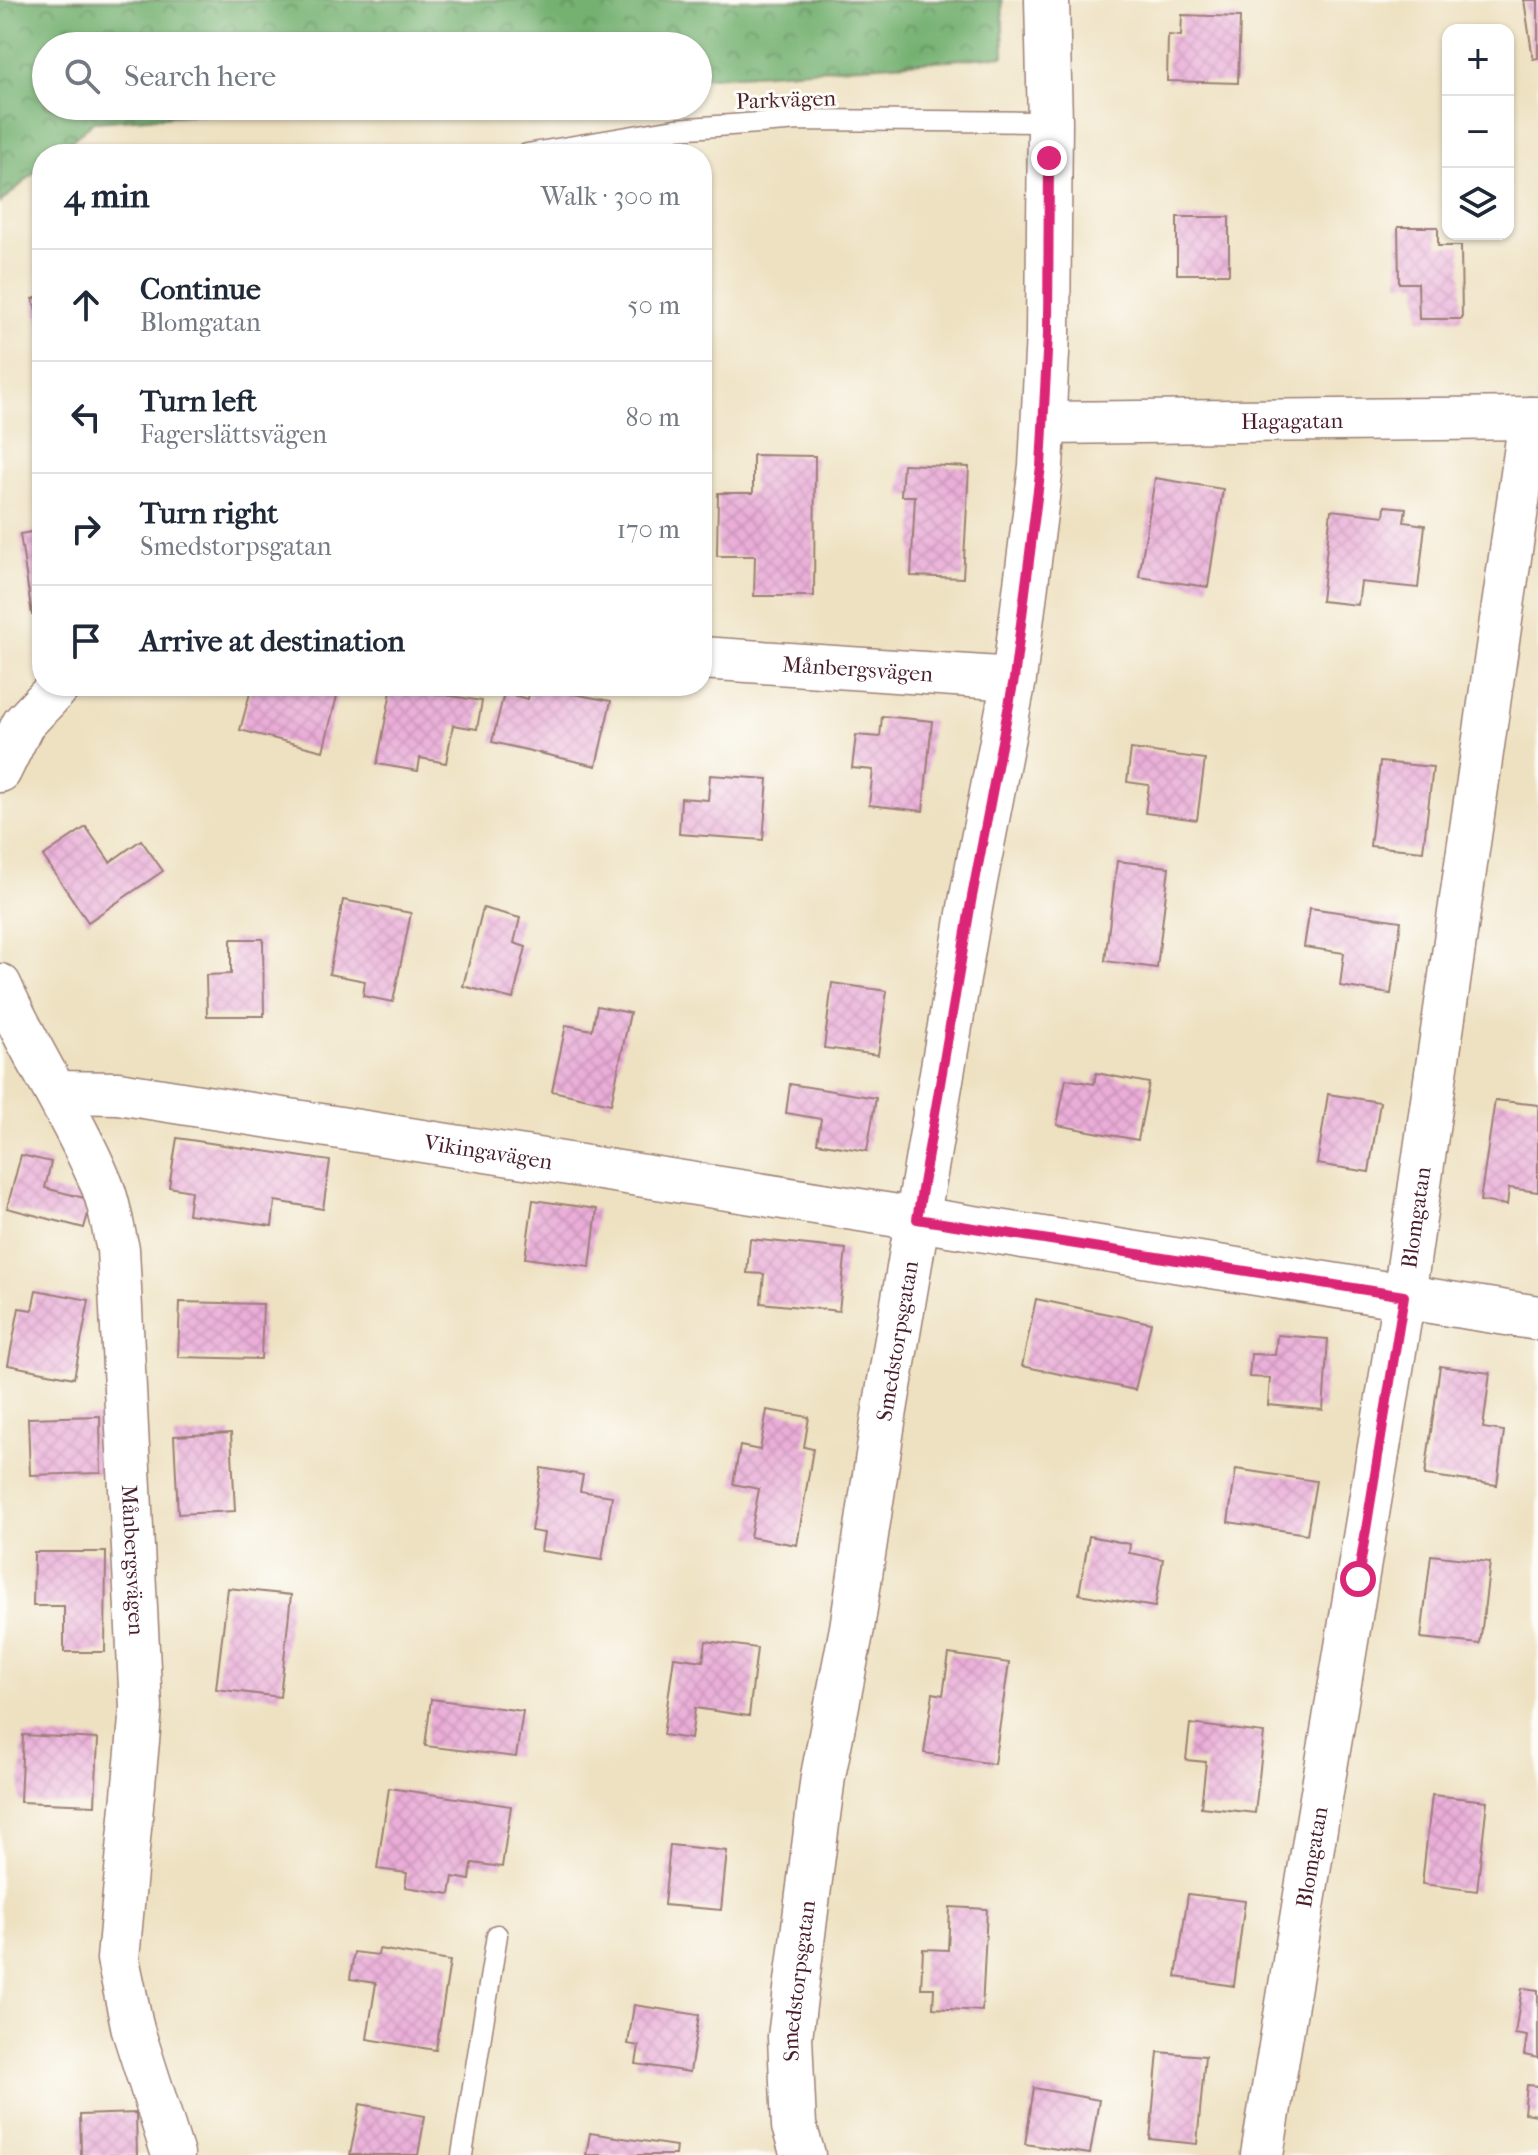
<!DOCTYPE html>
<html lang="en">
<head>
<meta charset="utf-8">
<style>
  :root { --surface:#fff; --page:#f6f6f7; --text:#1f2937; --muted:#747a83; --line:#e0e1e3 }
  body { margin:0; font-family:"IM FELL French Canon",serif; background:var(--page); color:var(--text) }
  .controls { position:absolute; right:24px; top:24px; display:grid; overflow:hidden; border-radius:16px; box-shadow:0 2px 6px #0004 }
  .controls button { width:72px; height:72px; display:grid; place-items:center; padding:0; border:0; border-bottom:2px solid var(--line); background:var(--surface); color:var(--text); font:40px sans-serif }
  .stop { position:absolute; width:24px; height:24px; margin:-18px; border:6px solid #db2777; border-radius:50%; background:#fff }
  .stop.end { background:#db2777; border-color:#fff; box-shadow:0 2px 8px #0008 }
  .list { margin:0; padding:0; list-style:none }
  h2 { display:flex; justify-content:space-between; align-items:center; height:104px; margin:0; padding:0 32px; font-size:34px }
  h2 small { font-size:26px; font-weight:400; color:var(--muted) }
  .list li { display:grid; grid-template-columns:52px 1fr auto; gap:24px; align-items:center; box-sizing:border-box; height:112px; padding:0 32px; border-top:2px solid var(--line) }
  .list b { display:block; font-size:30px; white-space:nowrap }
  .list p { margin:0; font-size:26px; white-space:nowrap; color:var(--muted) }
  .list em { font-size:26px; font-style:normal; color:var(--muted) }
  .icon { flex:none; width:44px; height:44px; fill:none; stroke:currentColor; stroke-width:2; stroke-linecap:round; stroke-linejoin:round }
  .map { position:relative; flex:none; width:1538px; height:2155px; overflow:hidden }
  .search { position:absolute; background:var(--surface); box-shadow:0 2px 6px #0004; left:32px; top:32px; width:680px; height:88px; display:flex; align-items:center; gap:20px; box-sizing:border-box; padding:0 28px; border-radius:44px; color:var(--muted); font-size:30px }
  .panel { position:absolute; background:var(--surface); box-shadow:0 2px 6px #0004; left:32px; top:144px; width:680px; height:552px; border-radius:32px }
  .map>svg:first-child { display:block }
</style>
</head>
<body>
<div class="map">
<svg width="1538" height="2155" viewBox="0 0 1538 2155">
  <defs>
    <pattern id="forest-crowns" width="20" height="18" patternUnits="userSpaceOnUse" patternTransform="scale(2)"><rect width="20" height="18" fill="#74b171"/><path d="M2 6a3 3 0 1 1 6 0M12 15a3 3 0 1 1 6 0" fill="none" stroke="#618f5d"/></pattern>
    <pattern id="building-cross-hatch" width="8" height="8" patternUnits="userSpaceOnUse" patternTransform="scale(2)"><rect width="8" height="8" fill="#eaadd8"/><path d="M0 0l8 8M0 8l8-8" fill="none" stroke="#ca94ba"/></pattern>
  </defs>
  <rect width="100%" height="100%" fill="#fdfcf7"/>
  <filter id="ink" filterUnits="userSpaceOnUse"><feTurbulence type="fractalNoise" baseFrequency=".0125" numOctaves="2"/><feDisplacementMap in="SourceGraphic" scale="16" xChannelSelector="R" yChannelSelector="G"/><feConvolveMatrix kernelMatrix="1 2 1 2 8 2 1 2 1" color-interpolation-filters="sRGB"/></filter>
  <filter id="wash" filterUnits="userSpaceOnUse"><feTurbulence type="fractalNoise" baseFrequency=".006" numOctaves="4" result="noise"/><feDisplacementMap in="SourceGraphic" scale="32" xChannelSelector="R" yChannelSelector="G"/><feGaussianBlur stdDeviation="1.8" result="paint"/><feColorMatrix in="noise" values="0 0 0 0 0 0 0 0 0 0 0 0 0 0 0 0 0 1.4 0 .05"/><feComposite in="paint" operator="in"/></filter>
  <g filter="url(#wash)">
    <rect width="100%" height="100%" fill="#eee1c1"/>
    <!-- forest -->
    <path fill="url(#forest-crowns)" stroke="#5f684e" stroke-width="2" d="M0,0H1002L1004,56L698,78V46H46V106H310L93,122L56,154H42V166L0,203Z"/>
    <g id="blocks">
      <!-- building -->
      <g fill="url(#building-cross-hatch)">
        <path d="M1524,0H1538V58L1533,59Z"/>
        <path d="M1182,15L1240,17L1238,83L1167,81L1168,35L1181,36Z"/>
        <rect x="1177" y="217" width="52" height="57"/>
        <path d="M1398,227H1438V246H1461L1462,319H1419L1418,283H1399Z"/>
        <rect x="702" y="285" width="7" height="45"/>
        <path d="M42,296V330H41L33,299Z"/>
        <path d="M753,455L815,456L814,596H754L755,556H717L718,493H753Z"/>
        <path d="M903,464L969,467L963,578L911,576L915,496H901Z"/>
        <path d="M1155,478L1223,489L1208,587L1139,577Z"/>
        <path d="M1385,506L1406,508L1404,522L1425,525L1418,588L1361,582L1358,605L1321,601L1331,510L1384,516Z"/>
        <path d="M42,530V614L32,615L20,534Z"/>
        <path d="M252,686L339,688L323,751L240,730Z"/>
        <path d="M392,686L482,701L477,729L453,725L446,763L420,758L418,771L377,764Z"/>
        <path d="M531,686L611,701L596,766L492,742L504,693L528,699Z"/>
        <path d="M882,716L932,721L923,811L869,805L873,770L852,768L856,735L880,737Z"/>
        <path d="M1131,749L1205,759L1197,820L1145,813L1149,785L1127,782Z"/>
        <path d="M1380,762L1433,767L1423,851L1370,846Z"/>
        <path d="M710,775L768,779L763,840L679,834L681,798L708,800Z"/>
        <path d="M86,827L110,862L141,840L163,871L88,922L43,856Z"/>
        <path d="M1117,861L1169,867L1157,968L1105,961Z"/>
        <path d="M343,900L411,913L393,1002L363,996L365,981L329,974Z"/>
        <path d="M483,908L520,918L514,943L526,947L513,999L463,986Z"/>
        <path d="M1310,908L1401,921L1391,994L1340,986L1344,953L1304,947Z"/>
        <path d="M231,939H263L264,1016H207L206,975L231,974Z"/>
        <path d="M832,983L887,991L878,1055L824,1048Z"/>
        <path d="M597,1006L630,1013L611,1104L552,1091L566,1025L592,1030Z"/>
        <path d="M1096,1073L1149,1083L1138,1140L1057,1125L1066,1079L1094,1084Z"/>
        <path d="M790,1084L876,1098L867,1151L817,1143L821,1119L786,1113Z"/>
        <path d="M1328,1094L1380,1102L1369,1172L1317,1164Z"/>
        <path d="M1495,1100L1538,1105V1192L1509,1188L1507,1205L1480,1201Z"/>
        <path d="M177,1138L330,1161L323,1209L275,1201L272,1226L188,1214L191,1191L169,1187Z"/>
        <path d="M21,1155L51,1162L45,1188L92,1200L84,1228L7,1208Z"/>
        <path d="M533,1200L597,1209L590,1267L525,1258Z"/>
        <path d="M750,1239L846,1249L839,1311L761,1303L764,1274L747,1273Z"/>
        <path d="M36,1290L89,1300L74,1378L8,1365L19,1308L32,1310Z"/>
        <path d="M1036,1299L1151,1323L1135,1390L1022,1366Z"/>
        <path d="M180,1302L263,1304L261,1359L178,1357Z"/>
        <path d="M1277,1335L1328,1339L1323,1410L1268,1405L1270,1378L1249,1377L1251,1354L1275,1355Z"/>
        <path d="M1440,1366L1490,1373L1483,1428L1504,1431L1497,1485L1425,1475Z"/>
        <path d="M767,1410L809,1417L804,1447L813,1449L797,1545L750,1537L759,1489L733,1484L740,1446L760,1450Z"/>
        <path d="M100,1416L101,1473L30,1475L28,1418Z"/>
        <path d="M231,1433L235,1511L178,1514L174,1436Z"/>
        <path d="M541,1468L583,1475L580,1491L612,1496L602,1560L541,1551L544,1533L531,1531Z"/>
        <path d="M1236,1469L1316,1481L1307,1534L1228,1522Z"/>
        <path d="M1089,1536L1130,1544L1129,1553L1163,1559L1155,1607L1079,1594Z"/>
        <path d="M34,1552H106L105,1652H64V1606H33Z"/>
        <path d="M1431,1555L1490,1562L1480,1644L1421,1638Z"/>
        <path d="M228,1588L291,1595L280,1697L216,1689Z"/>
        <path d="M706,1641L757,1648L749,1716L695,1708L691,1739L663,1735L674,1657L703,1661Z"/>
        <path d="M949,1654L1009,1663L994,1764L924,1753L933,1693L943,1695Z"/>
        <path d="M431,1699L523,1711L516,1757L425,1746Z"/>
        <path d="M1190,1724L1264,1733L1255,1813L1201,1807L1206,1762L1186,1760Z"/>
        <path d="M23,1735L98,1739L95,1805L20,1802Z"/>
        <path d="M389,1788L511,1806L502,1867L472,1863L470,1880L453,1877L450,1894L405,1887L407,1873L377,1869Z"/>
        <path d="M1432,1795L1487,1801L1477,1891L1422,1884Z"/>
        <path d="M670,1845L727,1851L721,1910L664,1905Z"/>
        <path d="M1188,1894L1245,1901L1234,1986L1176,1977Z"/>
        <path d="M950,1907L987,1909L982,2011L933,2008L934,1988H921L923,1949L948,1950Z"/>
        <path d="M379,1949L450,1961L436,2050L367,2039L376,1983L350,1979L354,1952L378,1955Z"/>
        <path d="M1522,1988L1538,1990V2058L1524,2055L1527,2036L1515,2034Z"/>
        <path d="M634,2005L699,2015L690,2072L636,2064L639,2046L628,2044Z"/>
        <path d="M1158,2052L1205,2056L1197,2144L1150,2139Z"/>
        <path d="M1527,2085L1538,2086V2115L1524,2113Z"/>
        <path d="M1034,2088L1099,2100L1090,2154L1025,2144Z"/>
        <path d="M360,2104L425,2116L418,2155H350Z"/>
        <path d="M136,2113L137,2155H81L80,2115Z"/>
        <path d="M590,2133L676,2146L675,2155H586Z"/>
      </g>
    </g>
  </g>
  <g filter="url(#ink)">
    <use href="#blocks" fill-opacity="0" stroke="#9c8076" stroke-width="2"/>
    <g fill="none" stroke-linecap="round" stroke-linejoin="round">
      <!-- service casing -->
      <g stroke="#9c8076" stroke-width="23">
        <g id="service">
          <path d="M527,154L675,129L800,120L1050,122"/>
          <path d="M462,2155L497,1935"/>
        </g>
      </g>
      <!-- minor casing -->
      <g stroke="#9c8076" stroke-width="45">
        <g id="minor">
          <path id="s1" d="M1044,423L1538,418"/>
          <path id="s2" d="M702,658L1014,679"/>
          <path d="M0,771L23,724L59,686"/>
          <path id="s3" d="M0,985C30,1053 72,1114 101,1183C110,1203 112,1227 118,1249L141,1708L118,1959L133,2030L173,2155"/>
          <path id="s4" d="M57,1092L118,1093L917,1219"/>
          <path id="s5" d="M1262,2155L1404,1296L1530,418"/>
        </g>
      </g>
      <!-- tertiary casing -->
      <g stroke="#9c8076" stroke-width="47">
        <g id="tertiary">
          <path d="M917,1219L1538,1318"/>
          <path id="s6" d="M803,2155L794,2126L790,2037L823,1776L852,1628L883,1422L971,902L1014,679L1041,466L1048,334L1050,122L1047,0"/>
        </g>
      </g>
      <!-- service -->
      <use href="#service" stroke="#fff" stroke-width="20"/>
      <!-- minor -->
      <use href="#minor" stroke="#fff" stroke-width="42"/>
      <!-- tertiary -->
      <use href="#tertiary" stroke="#fff" stroke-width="44"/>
    </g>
  </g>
  <g fill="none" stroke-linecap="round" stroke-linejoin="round" filter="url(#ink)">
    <!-- route -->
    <path stroke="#db2777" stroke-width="10" d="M1049,158L1048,334L1041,466L1014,679L971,902L917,1219L1404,1296L1358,1579"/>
  </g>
  <g text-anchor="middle" stroke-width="6" stroke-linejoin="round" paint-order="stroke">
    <!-- street labels -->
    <g font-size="22" fill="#4a1f2b" stroke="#fdfcf7">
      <text transform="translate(786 99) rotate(-2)" y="8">Parkvägen</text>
      <text dy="8" stroke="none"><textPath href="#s1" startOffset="248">Hagagatan</textPath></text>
      <text dy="8" stroke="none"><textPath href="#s2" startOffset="156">Månbergsvägen</textPath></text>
      <text dy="8" stroke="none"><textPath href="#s4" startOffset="436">Vikingavägen</textPath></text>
      <text dy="8" stroke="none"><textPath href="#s5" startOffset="950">Blomgatan</textPath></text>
      <text dy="8" stroke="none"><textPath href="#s6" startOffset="824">Smedstorpsgatan</textPath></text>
      <text dy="8" stroke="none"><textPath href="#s3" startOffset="602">Månbergsvägen</textPath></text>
      <text dy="8" stroke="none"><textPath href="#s5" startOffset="302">Blomgatan</textPath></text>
      <text dy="8" stroke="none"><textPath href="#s6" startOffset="176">Smedstorpsgatan</textPath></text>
    </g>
  </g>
</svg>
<div class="controls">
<button>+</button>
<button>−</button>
<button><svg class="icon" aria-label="layers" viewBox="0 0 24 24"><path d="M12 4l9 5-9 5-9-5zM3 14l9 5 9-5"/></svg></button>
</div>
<div class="stop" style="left:1358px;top:1579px"></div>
<div class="stop end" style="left:1049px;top:158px"></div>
<div class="search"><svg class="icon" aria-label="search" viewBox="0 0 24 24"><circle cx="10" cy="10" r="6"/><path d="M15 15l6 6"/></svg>Search here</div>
<section class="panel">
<h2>4 min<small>Walk · 300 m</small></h2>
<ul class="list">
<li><svg class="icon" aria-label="ahead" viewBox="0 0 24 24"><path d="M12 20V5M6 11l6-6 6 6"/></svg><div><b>Continue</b><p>Blomgatan</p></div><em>50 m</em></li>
<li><svg class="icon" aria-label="left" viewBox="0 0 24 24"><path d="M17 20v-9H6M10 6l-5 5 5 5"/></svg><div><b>Turn left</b><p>Fagerslättsvägen</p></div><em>80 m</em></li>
<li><svg class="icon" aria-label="right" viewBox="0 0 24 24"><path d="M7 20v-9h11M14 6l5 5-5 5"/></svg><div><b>Turn right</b><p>Smedstorpsgatan</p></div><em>170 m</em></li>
<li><svg class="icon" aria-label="arrive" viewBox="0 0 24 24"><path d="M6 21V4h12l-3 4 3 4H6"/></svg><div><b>Arrive at destination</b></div></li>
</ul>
</section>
</div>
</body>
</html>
